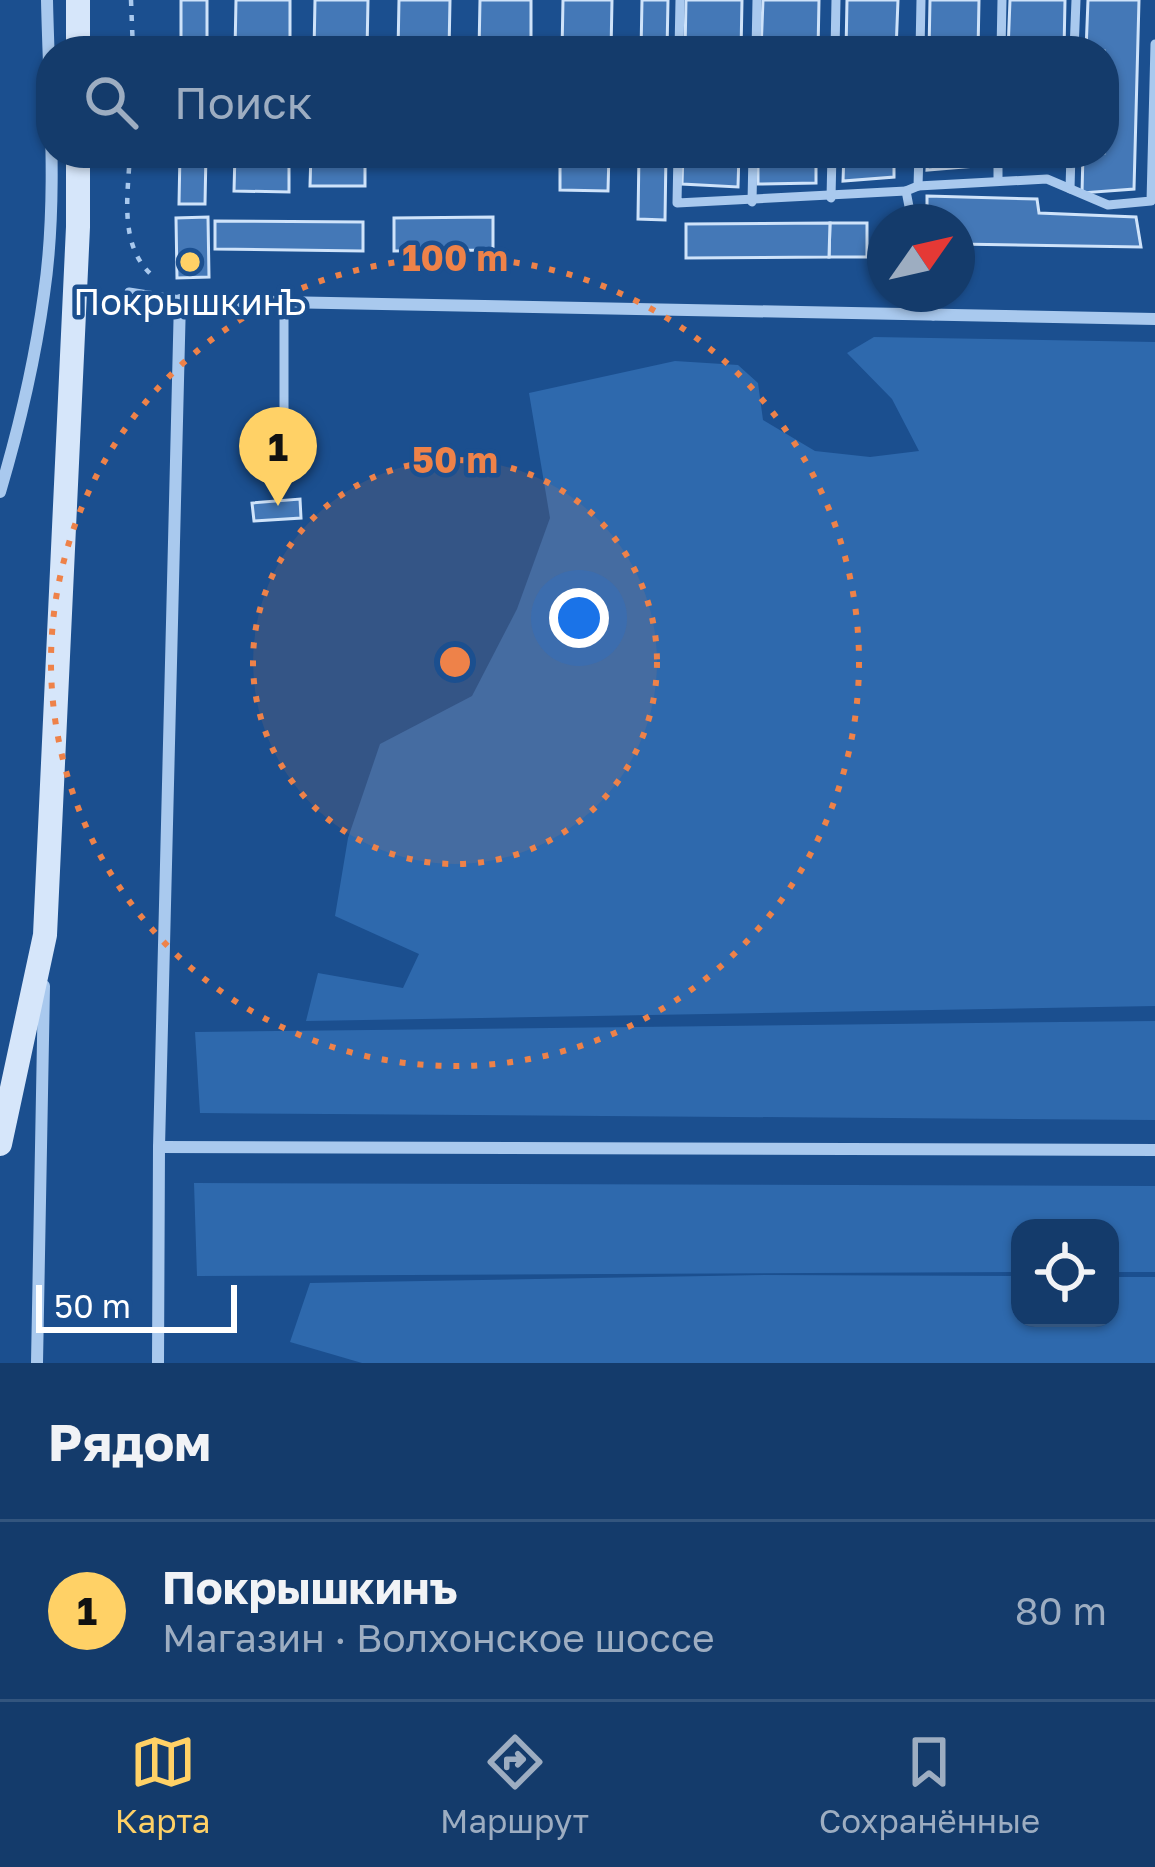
<!DOCTYPE html>
<html lang="ru">
<head>
<meta charset="utf-8">
<style>
  :root { --surface:#143b6b; --page:#1d4271; --text:#f1f3f6; --muted:#9dadc1; --line:#33557e; --accent:#ffd166 }
  body { margin:0; font-family:"Golos Text",sans-serif; background:var(--page); color:var(--text) }
  .controls { position:absolute; right:36px; bottom:36px; display:grid; overflow:hidden; border-radius:24px; box-shadow:0 3px 9px #0004 }
  .controls button { width:108px; height:108px; display:grid; place-items:center; padding:0; border:0; border-bottom:3px solid var(--line); background:var(--surface); color:var(--text); font:60px sans-serif }
  .compass { position:absolute; left:867px; top:204px; width:108px; height:108px; border-radius:50%; background:var(--surface); box-shadow:0 3px 9px #0004; rotate:56deg }
  .scale { position:absolute; left:36px; bottom:30px; width:201px; box-sizing:border-box; padding-left:12px; border:6px solid #fff; border-top:0; font-size:33px; line-height:42px; white-space:nowrap; color:#fff; -webkit-text-stroke:9px #1b4f8f; paint-order:stroke }
  .you { position:absolute; left:579px; top:618px; width:42px; height:42px; margin:-30px; border:9px solid #fff; border-radius:50%; background:#1a73e8; box-shadow:0 0 0 18px #1a73e833 }
  .badge { display:grid; place-items:center; width:78px; height:78px; border-radius:50%; background:var(--accent); color:#111; font-size:39px; font-weight:700 }
  .pin { position:absolute; translate:-50% -99px; filter:drop-shadow(0 3px 6px #0008) }
  .pin::after { content:''; position:absolute; top:63px; width:42px; height:36px; background:inherit; clip-path:polygon(0 0,100% 0,50% 100%) }
  .list { margin:0; padding:0; list-style:none }
  h2 { display:flex; justify-content:space-between; align-items:center; height:156px; margin:0; padding:0 48px; font-size:51px }
  h2 small { font-size:39px; font-weight:400; color:var(--muted) }
  .list li { display:grid; grid-template-columns:78px 1fr auto; gap:36px; align-items:center; box-sizing:border-box; height:180px; padding:0 48px; border-top:3px solid var(--line) }
  .list b { display:block; font-size:45px; white-space:nowrap }
  .list p { margin:0; font-size:39px; white-space:nowrap; color:var(--muted) }
  .list em { font-size:39px; font-style:normal; color:var(--muted) }
  .icon { flex:none; width:66px; height:66px; fill:none; stroke:currentColor; stroke-width:2; stroke-linecap:round; stroke-linejoin:round }
  .map { position:relative; flex:none; width:1155px; height:1363px; overflow:hidden }
  .search { position:absolute; background:var(--surface); box-shadow:0 3px 9px #0004; left:36px; right:36px; top:36px; height:132px; display:flex; align-items:center; gap:30px; box-sizing:border-box; padding:0 42px; border-radius:48px; color:var(--muted); font-size:45px }
  .sheet { height:336px; background:var(--surface) }
  nav { display:flex; justify-content:space-around; align-items:center; box-sizing:border-box; height:168px; border-top:3px solid var(--line); background:var(--surface); font-size:33px; color:var(--muted) }
  nav a { display:grid; justify-items:center; gap:6px }
  nav .on { color:var(--accent) }
  .map>svg:first-child { display:block }
</style>
</head>
<body>
<div class="map">
<svg width="1155" height="1363" viewBox="0 0 1155 1363">
  <rect width="100%" height="100%" fill="#1b4f8f"/>
  <!-- green -->
  <g fill="#2e69ad">
    <path d="M874,337L1155,342V1006L306,1021L318,973L403,988L419,954L335,916L348,838L380,744L472,696L517,609L550,518L529,393L675,361L738,365L758,383L763,420L815,451L870,457L919,451L892,399L847,353Z"/>
    <path d="M1155,1021V1120L200,1113L195,1032Z"/>
    <path d="M194,1183L1155,1186V1272H1110V1228H1020V1272L197,1276Z"/>
    <path d="M764,1275L1020,1276V1318H1110V1277H1155V1363H362L290,1342L310,1283Z"/>
  </g>
  <!-- building -->
  <g fill="#4478b7" stroke="#cfe3fa" stroke-width="3">
    <rect x="181" y="0" width="26" height="51"/>
    <path d="M236,0H290V51H235Z"/>
    <path d="M315,0H368L367,51H314Z"/>
    <path d="M399,0H450L449,51H398Z"/>
    <path d="M480,0H531V51H479Z"/>
    <path d="M563,0H612L611,51H562Z"/>
    <path d="M642,0H668L667,51H641Z"/>
    <path d="M686,0H742L741,51H685Z"/>
    <path d="M763,0H819L818,51H761Z"/>
    <path d="M847,0H898L896,51H846Z"/>
    <path d="M930,0H979L978,51H929Z"/>
    <path d="M1010,0H1065L1064,51H1008Z"/>
    <path d="M1088,0H1139L1134,189L1082,193L1083,153H1104V51H1086Z"/>
    <path d="M180,153H206L205,204H179Z"/>
    <path d="M235,153H289V192L234,191Z"/>
    <path d="M311,153H365V186H310Z"/>
    <path d="M396,153H447V162L396,160Z"/>
    <path d="M560,153H609L608,191L560,190Z"/>
    <path d="M639,153H666L665,220L638,219Z"/>
    <path d="M683,153H739L738,187L682,184Z"/>
    <path d="M758,153H816V183L758,184Z"/>
    <path d="M844,153H894V177L843,181Z"/>
    <path d="M928,153H976L975,166L927,170Z"/>
    <path d="M927,196L1037,199L1039,213L1136,217L1141,247L957,244V222H927Z"/>
    <path d="M208,217L209,277L177,278L176,218Z"/>
    <path d="M493,217V250L394,251V218Z"/>
    <path d="M215,221L363,222V251L215,249Z"/>
    <path d="M830,223H867V257H829Z"/>
    <path d="M830,223L829,257L686,258V224Z"/>
    <path d="M300,499L301,518L254,521L252,503Z"/>
  </g>
  <g fill="none" stroke-linecap="round" stroke-linejoin="round">
    <!-- path -->
    <g stroke="#a9c9ee" stroke-width="4.5" stroke-dasharray="6 9" stroke-linecap="butt">
      <path d="M131,0L133,51"/>
      <path d="M130,153C128,195 118,247 154,277"/>
    </g>
    <!-- service -->
    <g stroke="#a9c9ee" stroke-width="9">
      <path d="M679,51L680,0"/>
      <path d="M756,51L757,0"/>
      <path d="M835,51L836,0"/>
      <path d="M920,51L921,0"/>
      <path d="M1001,51L1002,0"/>
      <path d="M1074,51L1076,0"/>
      <path d="M678,153L677,203L906,191"/>
      <path d="M998,179V153"/>
      <path d="M918,186L1047,179L1108,205L1151,201L1155,44"/>
      <path d="M1070,189L1071,153"/>
      <path d="M831,198L832,153"/>
      <path d="M752,202L753,153"/>
      <path d="M912,222L906,191L918,186L919,153"/>
      <path d="M129,292L180,300"/>
      <path d="M928,294L933,316"/>
      <path d="M284,445V302"/>
    </g>
    <!-- minor -->
    <g stroke="#a9c9ee" stroke-width="12">
      <path d="M0,492C19,428 35,360 44,294C58,200 49,95 47,0"/>
      <path d="M159,1147L1155,1150"/>
      <path d="M37,1363L44,986"/>
      <path d="M158,1363L159,1147L180,300L1155,319"/>
    </g>
    <!-- secondary -->
    <g stroke="#d6e6fa" stroke-width="24">
      <path d="M78,0V51"/>
      <path d="M0,1144L45,935L78,227V153"/>
    </g>
  </g>
  <!-- distance rings -->
  <circle cx="455" cy="662" r="202" fill="#ee8249" fill-opacity=".12"/>
  <g fill="none" stroke="#ee8249" stroke-width="6" stroke-dasharray="6 12">
    <circle cx="455" cy="662" r="202"/>
    <circle cx="455" cy="662" r="404"/>
  </g>
  <!-- markers -->
  <circle fill="#ffd166" stroke="#1b4f8f" stroke-width="4.5" cx="190" cy="262" r="12"/>
  <g text-anchor="middle" stroke-width="9" stroke-linejoin="round" paint-order="stroke">
    <!-- poi labels -->
    <g font-size="36" fill="#fff" stroke="#1b4f8f">
      <text x="190" y="315">ПокрышкинЪ</text>
    </g>
  </g>
  <circle cx="455" cy="662" r="18" fill="#ee8249" stroke="#1b4f8f" stroke-width="6"/>
  <g font-size="36" text-anchor="middle" font-weight="bold" fill="#ee8249" stroke="#1b4f8f" stroke-width="9" stroke-linejoin="round" paint-order="stroke">
    <text x="455" y="271">100 m</text>
    <text x="455" y="473">50 m</text>
  </g>
</svg>
<div class="controls">
<button><svg class="icon" aria-label="locate" viewBox="0 0 24 24"><circle cx="12" cy="12" r="6"/><path d="M12 2v4M12 18v4M2 12h4M18 12h4"/></svg></button>
</div>
<svg class="compass" viewBox="-18 -18 36 36"><path d="M0-13l5 13h-10z" fill="#e53935"/><path d="M0 13l5-13h-10z" fill="#9dadc1"/></svg>
<div class="scale">50 m</div>
<div class="you"></div>
<div class="pin badge" style="left:278px;top:506px">1</div>
<div class="search"><svg class="icon" aria-label="search" viewBox="0 0 24 24"><circle cx="10" cy="10" r="6"/><path d="M15 15l6 6"/></svg>Поиск</div>
</div>
<section class="sheet">
<h2>Рядом<small></small></h2>
<ul class="list">
<li><span class="badge">1</span><div><b>Покрышкинъ</b><p>Магазин · Волхонское шоссе</p></div><em>80 m</em></li>
</ul>
</section>
<nav>
<a class="on"><svg class="icon" aria-label="map" viewBox="0 0 24 24"><path d="M3 6l6-2 6 2 6-2v14l-6 2-6-2-6 2zM9 4v14M15 6v14"/></svg>Карта</a>
<a><svg class="icon" aria-label="directions" viewBox="0 0 24 24"><path d="M12 3l9 9-9 9-9-9zM9 14v-3h6M13 9l2 2-2 2"/></svg>Маршрут</a>
<a><svg class="icon" aria-label="saved" viewBox="0 0 24 24"><path d="M7 4h10v16l-5-4-5 4z"/></svg>Сохранённые</a>
</nav>
</body>
</html>
